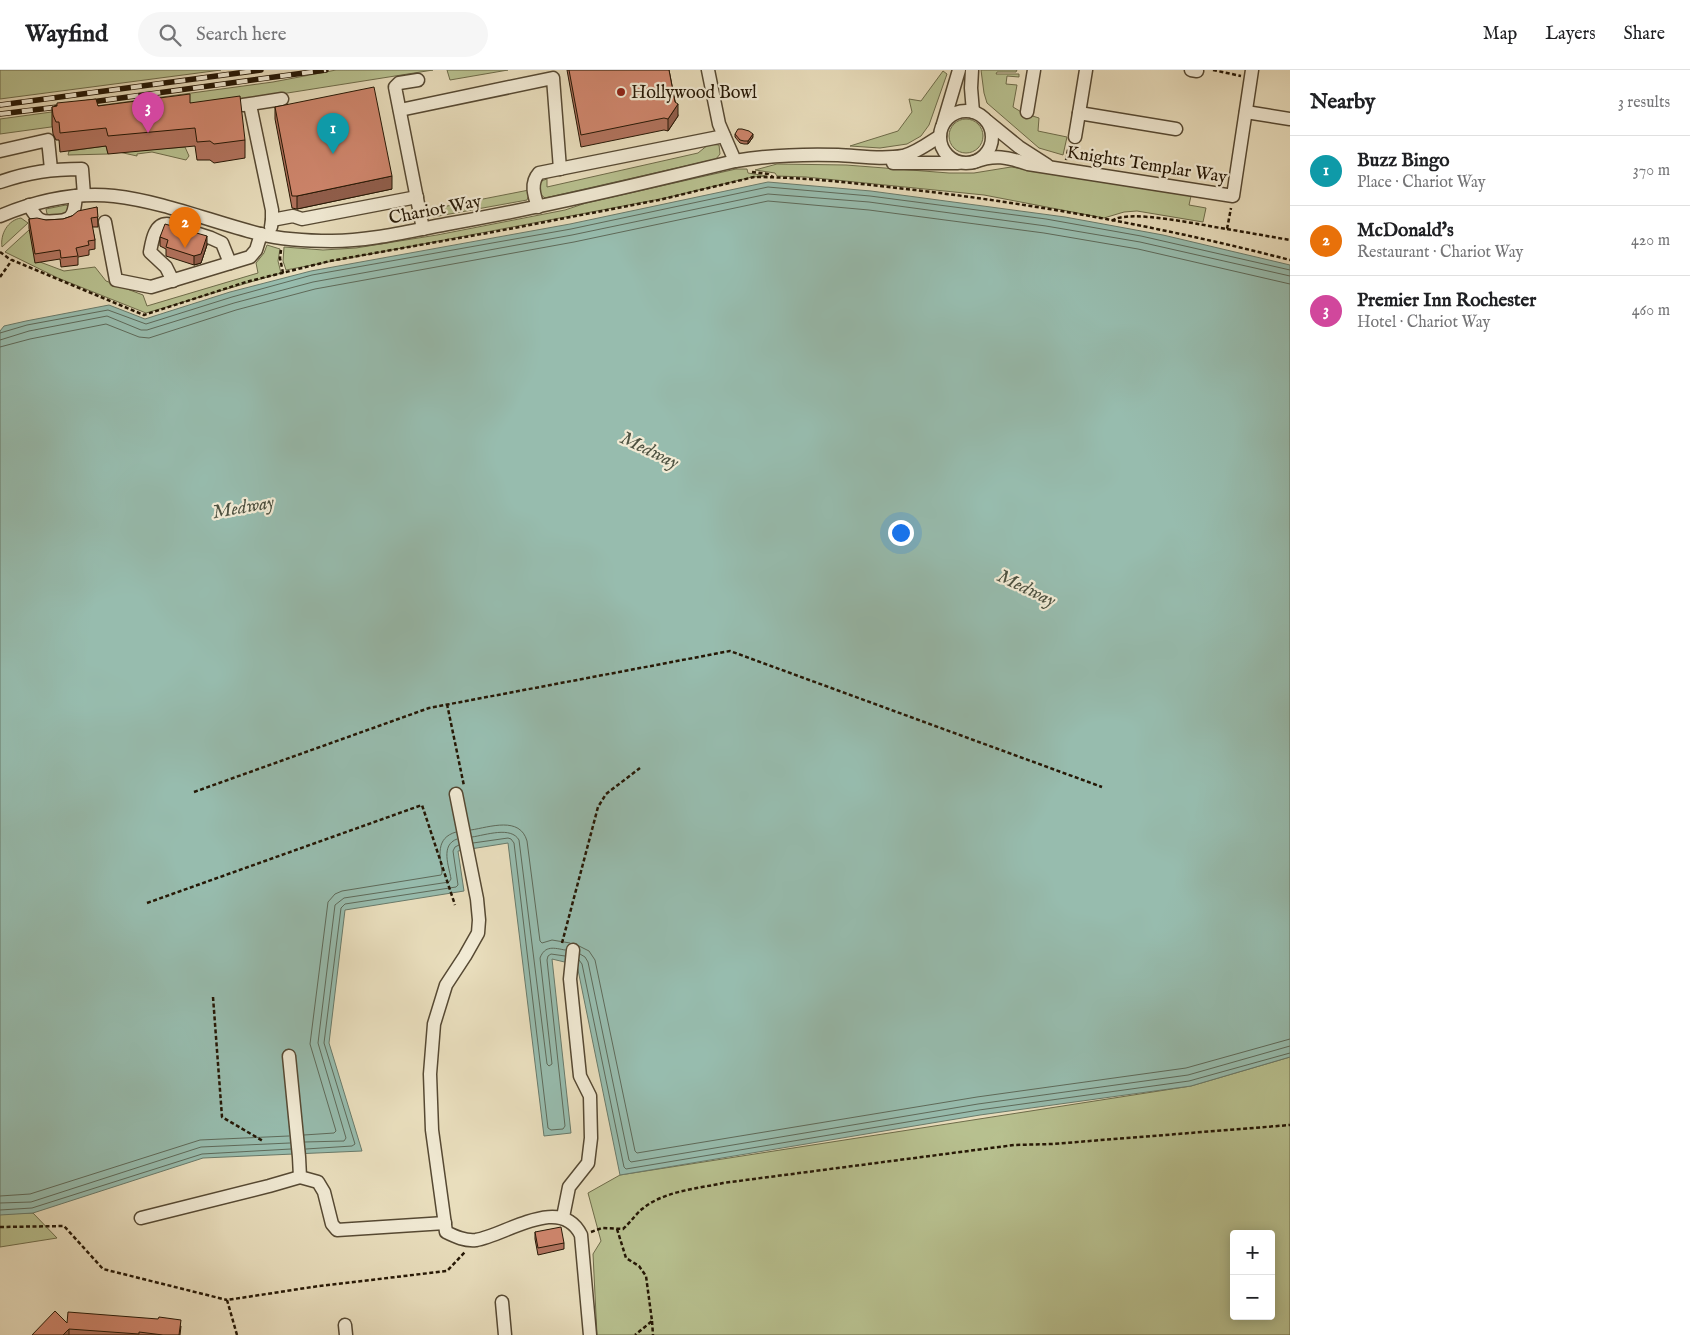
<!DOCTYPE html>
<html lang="en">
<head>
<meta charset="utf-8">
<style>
  :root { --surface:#fff; --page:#f6f6f6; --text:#202124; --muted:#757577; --line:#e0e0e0; --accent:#8f2418 }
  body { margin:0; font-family:"IM FELL English",serif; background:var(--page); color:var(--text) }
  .controls { position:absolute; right:15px; bottom:15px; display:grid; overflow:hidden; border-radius:5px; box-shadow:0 2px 12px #0003 }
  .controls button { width:45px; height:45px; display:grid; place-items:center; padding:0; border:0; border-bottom:1px solid var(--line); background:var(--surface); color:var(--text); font:25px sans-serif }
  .you { position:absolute; left:900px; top:462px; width:18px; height:18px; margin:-12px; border:4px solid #fff; border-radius:50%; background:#1a73e8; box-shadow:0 0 0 8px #1a73e833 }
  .badge { display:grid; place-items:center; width:32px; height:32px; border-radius:50%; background:var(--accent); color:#fff; font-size:16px; font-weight:700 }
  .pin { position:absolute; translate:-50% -41px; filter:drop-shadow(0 1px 2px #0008) }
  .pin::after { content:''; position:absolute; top:26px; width:18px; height:15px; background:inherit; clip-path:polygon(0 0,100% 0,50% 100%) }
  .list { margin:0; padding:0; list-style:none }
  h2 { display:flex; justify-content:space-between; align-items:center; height:65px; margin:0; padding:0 20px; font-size:21px }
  h2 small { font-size:16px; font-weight:400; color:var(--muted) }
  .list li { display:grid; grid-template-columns:32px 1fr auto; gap:15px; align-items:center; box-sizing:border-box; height:70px; padding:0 20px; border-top:1px solid var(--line) }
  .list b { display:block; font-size:19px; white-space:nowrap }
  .list p { margin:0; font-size:16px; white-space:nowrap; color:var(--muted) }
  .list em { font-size:16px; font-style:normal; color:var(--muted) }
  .icon { flex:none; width:28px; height:28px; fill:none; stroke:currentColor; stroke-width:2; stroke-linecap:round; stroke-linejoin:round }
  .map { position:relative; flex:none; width:1290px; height:1265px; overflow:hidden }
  header { display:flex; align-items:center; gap:30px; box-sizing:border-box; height:70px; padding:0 25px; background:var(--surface); border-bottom:1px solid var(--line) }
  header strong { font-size:24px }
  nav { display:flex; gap:28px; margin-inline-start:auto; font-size:18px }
  .search { width:350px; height:45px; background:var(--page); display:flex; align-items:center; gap:12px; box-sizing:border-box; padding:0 18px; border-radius:28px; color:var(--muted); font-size:19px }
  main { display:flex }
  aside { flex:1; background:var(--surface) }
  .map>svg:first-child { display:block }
</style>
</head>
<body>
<header>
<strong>Wayfind</strong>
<div class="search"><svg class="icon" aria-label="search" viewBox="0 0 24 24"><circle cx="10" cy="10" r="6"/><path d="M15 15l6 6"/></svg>Search here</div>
<nav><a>Map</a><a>Layers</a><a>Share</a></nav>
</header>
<main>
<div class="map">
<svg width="1290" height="1265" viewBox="0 0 1290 1265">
  <rect width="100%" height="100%" fill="#e9debd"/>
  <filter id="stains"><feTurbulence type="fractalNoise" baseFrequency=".004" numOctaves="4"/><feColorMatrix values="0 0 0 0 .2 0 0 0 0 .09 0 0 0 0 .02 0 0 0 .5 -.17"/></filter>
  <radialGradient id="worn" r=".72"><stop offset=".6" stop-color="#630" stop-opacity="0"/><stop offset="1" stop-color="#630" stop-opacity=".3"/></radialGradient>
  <!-- green -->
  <g fill="#b8c190" stroke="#6e6c4a" fill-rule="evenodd">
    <path d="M0,0H221L0,29Z"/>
    <path d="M336,0H433L218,34L0,64V49L273,12Z"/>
    <path d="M447,0H508L450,10Z"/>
    <path d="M981,0H1017L1016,2H997L996,4H1019V7L1007,6L1006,14L1017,15L1013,37L1023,43L1039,48L1038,61L1067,67L1063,85L1039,78L987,33L984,23Z"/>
    <path d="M943,1L947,4L929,55L921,66L907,74L880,78L850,76L898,61L912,42L909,29L921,31Z"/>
    <circle cx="966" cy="66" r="17"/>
    <path d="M709,74L719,75L720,84L716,89L545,128L539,123L538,112L547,109V117L698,83Z"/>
    <path d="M106,76L108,84L68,85L69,81Z"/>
    <path d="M185,77L189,86L186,90L152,82L137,84V86L119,82Z"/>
    <path d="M777,94L846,95L949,103H974L1011,97L1191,126L1189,135L1206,138L1203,152L1137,141L1124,142L1104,148L984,125L806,107L777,106L775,103L755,100Z"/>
    <path d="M736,99H747L748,103L767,106L752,107L665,128L286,200L283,191L284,177L323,180L356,178L437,165L565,140L586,133Z"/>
    <path d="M529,120V125L527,130L433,147L427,140Z"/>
    <path d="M66,135L69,137L67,144L52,146L47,144L46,139Z"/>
    <path d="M21,148L28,153L2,177C0,164 8,150 21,148Z"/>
    <path d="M29,160L40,192L64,201L95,197L106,211L143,225L147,236L258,203L256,193L264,183L267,175L280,179L278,191L281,203L146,243L58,208L5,182Z"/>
    <path d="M1290,987V1265H597L593,1184L601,1171L588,1123L620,1105L1191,1016ZM1234,1164H1271V1246H1234Z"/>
    <path d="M33,1143L57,1168L0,1177V1144Z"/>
  </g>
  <!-- water -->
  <path fill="#97bcae" stroke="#697a6a" d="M768,112L871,121L1065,147L1163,165L1290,195V987L1191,1016L980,1045L620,1105L577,895L552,889L571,1063L544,1066L508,773L458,781L464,821L345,840L329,973L362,1081L203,1088L33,1143L0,1145V261L4,256L26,251L109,235L145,249L230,222L311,201L570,154Z"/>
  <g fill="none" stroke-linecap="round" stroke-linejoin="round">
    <!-- shore -->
    <g stroke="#5e6a5a" stroke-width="1">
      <path d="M0,263L27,255L108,240L146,254L232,227L312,205L571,159L768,117L870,126L1046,149L1141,166L1290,200"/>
      <path d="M0,270L29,261L107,246L141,260H147L234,233L313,212L572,165L768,124L869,132L1046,156L1140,172L1290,206"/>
      <path d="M0,277L30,269L106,254L139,267L149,268L236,240L315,219L574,172L768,131L869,140L1044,163L1138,179L1290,214"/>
      <path d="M471,760C490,757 520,746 527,771L540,871L542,873L552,870L570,873"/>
      <path d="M472,767C486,765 511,756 519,770L547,994L549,996L552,994L540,888C545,875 554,878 565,880"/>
      <path d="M473,773L508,768L511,769L514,773L548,1058L551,1060L563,1059L565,1056L547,890L548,886L551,884L565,886"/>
      <path d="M579,876L589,881L595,890L635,1081L637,1083L977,1027L1186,998L1290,969"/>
      <path d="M580,884L585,887L588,892L629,1090L631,1092L978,1034L1188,1005L1290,976"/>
      <path d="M579,890L582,894L624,1097L626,1099L979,1040L1189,1011L1290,983"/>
      <path d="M304,1065L334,1063L336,1061L310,974L328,832L335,824L342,821L441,805L442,803C440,786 435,768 456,762"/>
      <path d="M305,1072L344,1071L346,1068L318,973L335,835L344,828L449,812L451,809C449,796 440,775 457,769"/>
      <path d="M306,1079L352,1076L355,1074L324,973L341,838L345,834L456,817L458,815L453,781L455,777L459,775"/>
      <path d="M0,1126L30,1124L200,1070L289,1066"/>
      <path d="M0,1133L31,1132L201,1077L290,1073"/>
      <path d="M0,1140L32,1138L202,1084L291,1079"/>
    </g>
    <!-- minor casing -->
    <g stroke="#564933" stroke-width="15">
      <g id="minor">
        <path d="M708,0L719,54L735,91"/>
        <path d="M972,0L971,18L973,42"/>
        <path d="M1086,0L1079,43L1176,59"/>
        <path d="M1191,0L1197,1"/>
        <path d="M418,10L399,13L395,17L423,159"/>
        <path d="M243,35L282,29"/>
        <path d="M250,35L272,140V150L271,157"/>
        <path d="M400,40L553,8L560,99"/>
        <circle cx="966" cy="67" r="26"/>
        <path d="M1027,42L1034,0"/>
        <path d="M1246,42L1290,49"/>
        <path d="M987,51L1019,77L1047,95"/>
        <path d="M943,54L959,0"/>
        <path d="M1075,67L1079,43"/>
        <path d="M0,81L48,70L51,99"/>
        <path d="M974,92C995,84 1007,87 1028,94L1233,126L1252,0"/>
        <path d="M893,93H958"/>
        <path d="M0,112C29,102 52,99 82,99L84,125"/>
        <path d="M29,135C37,150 40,153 57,151C60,151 66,150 69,148C75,144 75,133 76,126"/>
        <path d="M538,137C534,125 530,113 539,103L724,66"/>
        <path d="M0,146C36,131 75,122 114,126C165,132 212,152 260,164C284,170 308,171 332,171C371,171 409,161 447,154C544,137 640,114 735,91C770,85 803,84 838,85C860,86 881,90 903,86C916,83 929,73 940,66"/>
        <path d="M272,150L293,146L302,149L417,127"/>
        <path d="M105,152L116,210L151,217L250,187L256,180L261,164"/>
        <path d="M173,211L166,197L150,182C152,172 154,154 167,154L211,168L222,173L230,193"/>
        <path d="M456,724L477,829L479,850L478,863L465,886L446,915L434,954L430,1004L432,1060L446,1162C456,1167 465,1171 476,1170C506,1165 561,1124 581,1165L590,1265"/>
        <path d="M289,986L299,1087L300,1107L318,1112L324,1122L332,1154L337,1160L445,1153"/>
        <path d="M563,1147L569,1117L588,1093L591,1068L590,1026L580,1006L570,909L573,880"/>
        <path d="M141,1148L269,1116L300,1107"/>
        <path d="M502,1232L505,1265"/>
        <path d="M345,1255L346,1265"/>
      </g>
    </g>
    <!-- path -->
    <g stroke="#251705" stroke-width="2.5" stroke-dasharray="4 2.5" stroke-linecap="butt">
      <path d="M1213,0L1241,6"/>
      <path d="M1066,90L1069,75"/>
      <path d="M752,102L768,104L773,107"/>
      <path d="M1112,151C1127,138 1205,156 1227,159L1231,138"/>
      <path d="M1227,159L1290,170"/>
      <path d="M281,180L280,188L283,203"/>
      <path d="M0,182L11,190"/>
      <path d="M0,207L12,190L144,245L246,212L330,191L493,162L659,130L754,107C808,107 861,114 915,120C1042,135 1167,158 1290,190"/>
      <path d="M447,634L464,716"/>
      <path d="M194,722L429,638L730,581L1102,717"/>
      <path d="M147,833L422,735L455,835"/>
      <path d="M562,873L598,737L606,724L640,698"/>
      <path d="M213,927L222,1047L263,1071"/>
      <path d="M0,1157L64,1156L103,1199L227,1230"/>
      <path d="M617,1159L626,1188L639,1196L646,1206L652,1251L635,1265"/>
      <path d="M591,1162L602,1158L623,1159C630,1153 635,1145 642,1139C664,1121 696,1119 723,1113L1014,1075L1052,1074L1290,1055"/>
      <path d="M652,1251L653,1265"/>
      <path d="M237,1265L227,1230L319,1216L447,1201L465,1182"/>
    </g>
    <!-- minor -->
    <use href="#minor" stroke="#f1ead4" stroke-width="12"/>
    <!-- rail casing -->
    <g stroke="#251705" stroke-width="5.5">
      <g id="rail">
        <path d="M84,33L326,0"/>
        <path d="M0,35L261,0"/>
        <path d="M0,44L66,36"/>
      </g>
    </g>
    <!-- rail -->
    <use href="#rail" stroke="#f1ead4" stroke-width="4" stroke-dasharray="11" stroke-linecap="butt"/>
  </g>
  <!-- wall -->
  <g fill="#b2735e" stroke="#251705">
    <path d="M567,0H669L678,46L668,61L664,60L581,77Z"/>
    <path d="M190,33L245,70V88L214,93L210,90H197L195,76L108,84L106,76L60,82L59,70H56L53,64L52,55V37L98,36Z"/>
    <path d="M275,37L392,119L297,139L292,138L275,49Z"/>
    <path d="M735,64L753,67L748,74H744L740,73L735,67Z"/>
    <path d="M97,137L98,157H92L95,170V179L89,180V185L78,187V195L61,197L60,189L35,193L29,158V149L46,150L63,149Z"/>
    <path d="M160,167L207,175L201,193L194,195L166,186V179L160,176Z"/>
    <path d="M535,1162L564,1173V1179L538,1185L535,1169Z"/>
    <path d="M67,1253L181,1256L180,1265H32Z"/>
  </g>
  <!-- shaded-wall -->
  <g fill="#915e4c" stroke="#251705">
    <path d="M678,34V46L668,61V49Z"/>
    <path d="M753,64V67L748,74V71Z"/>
    <path d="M392,106V119L297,139V126Z"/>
    <path d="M207,166V175L201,193L194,195V186Z"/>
    <path d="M69,1259V1265H63Z"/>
  </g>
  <!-- building -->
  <g fill="#cf866d" stroke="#251705">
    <path d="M569,0H669L675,32L678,34L668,49L664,48L581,65Z"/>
    <path d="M374,17L392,106L297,126H292L275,37Z"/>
    <path d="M190,24V33L240,26L245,70L214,74L210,71L197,72L195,58L108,66L106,58L60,63L59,52H56L53,45L52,37L57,36V33L96,29L98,36Z"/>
    <path d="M738,59H742L749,61L753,64L748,71H744L740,70L735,64Z"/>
    <path d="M97,137L98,147L91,148L95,170L88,171L89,175L76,178L78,186L61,188L60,180L35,184L29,149L37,148L46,150L63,149L72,146L78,141Z"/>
    <path d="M165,154L207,166L201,184L194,186L166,177L168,170L160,167Z"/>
    <path d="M561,1157L564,1173L538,1178L535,1162Z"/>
    <path d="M55,1241L67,1253L68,1242L158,1249L159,1247L181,1250L179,1265H163L139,1262V1264L69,1259L63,1265H32Z"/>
  </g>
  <!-- markers -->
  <circle fill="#8f2418" stroke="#f1ead4" stroke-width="2" cx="621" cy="22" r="5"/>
  <g text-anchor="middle" stroke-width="4.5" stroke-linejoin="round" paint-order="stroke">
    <!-- poi labels -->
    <g font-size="18" fill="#251705" stroke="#f1ead4" text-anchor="start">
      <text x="631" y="28">Hollywood Bowl</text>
    </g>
    <!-- street labels -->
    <g font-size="18" fill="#251705" stroke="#f1ead4">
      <text transform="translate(1147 94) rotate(9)" y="6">Knights Templar Way</text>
      <text transform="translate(435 139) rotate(-11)" y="6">Chariot Way</text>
    </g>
    <!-- water labels -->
    <g font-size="19" font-style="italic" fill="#4d5140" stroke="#f1ead4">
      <text transform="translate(650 379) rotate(26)" y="7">Medway</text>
      <text transform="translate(243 436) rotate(-10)" y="7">Medway</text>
      <text transform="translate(1027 517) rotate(26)" y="7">Medway</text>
    </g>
  </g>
  <rect width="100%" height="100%" filter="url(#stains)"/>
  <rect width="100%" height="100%" fill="url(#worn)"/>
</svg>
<div class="controls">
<button>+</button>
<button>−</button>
</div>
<div class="you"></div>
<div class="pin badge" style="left:333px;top:84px;background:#0f9aa8">1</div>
<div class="pin badge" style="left:185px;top:178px;background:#e8710a">2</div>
<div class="pin badge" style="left:148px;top:63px;background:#d1479c">3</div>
</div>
<aside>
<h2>Nearby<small>3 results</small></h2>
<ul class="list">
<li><span class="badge" style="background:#0f9aa8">1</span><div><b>Buzz Bingo</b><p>Place · Chariot Way</p></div><em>370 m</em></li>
<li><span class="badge" style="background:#e8710a">2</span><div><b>McDonald's</b><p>Restaurant · Chariot Way</p></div><em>420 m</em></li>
<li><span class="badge" style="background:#d1479c">3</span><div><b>Premier Inn Rochester</b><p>Hotel · Chariot Way</p></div><em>460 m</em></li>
</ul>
</aside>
</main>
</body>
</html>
